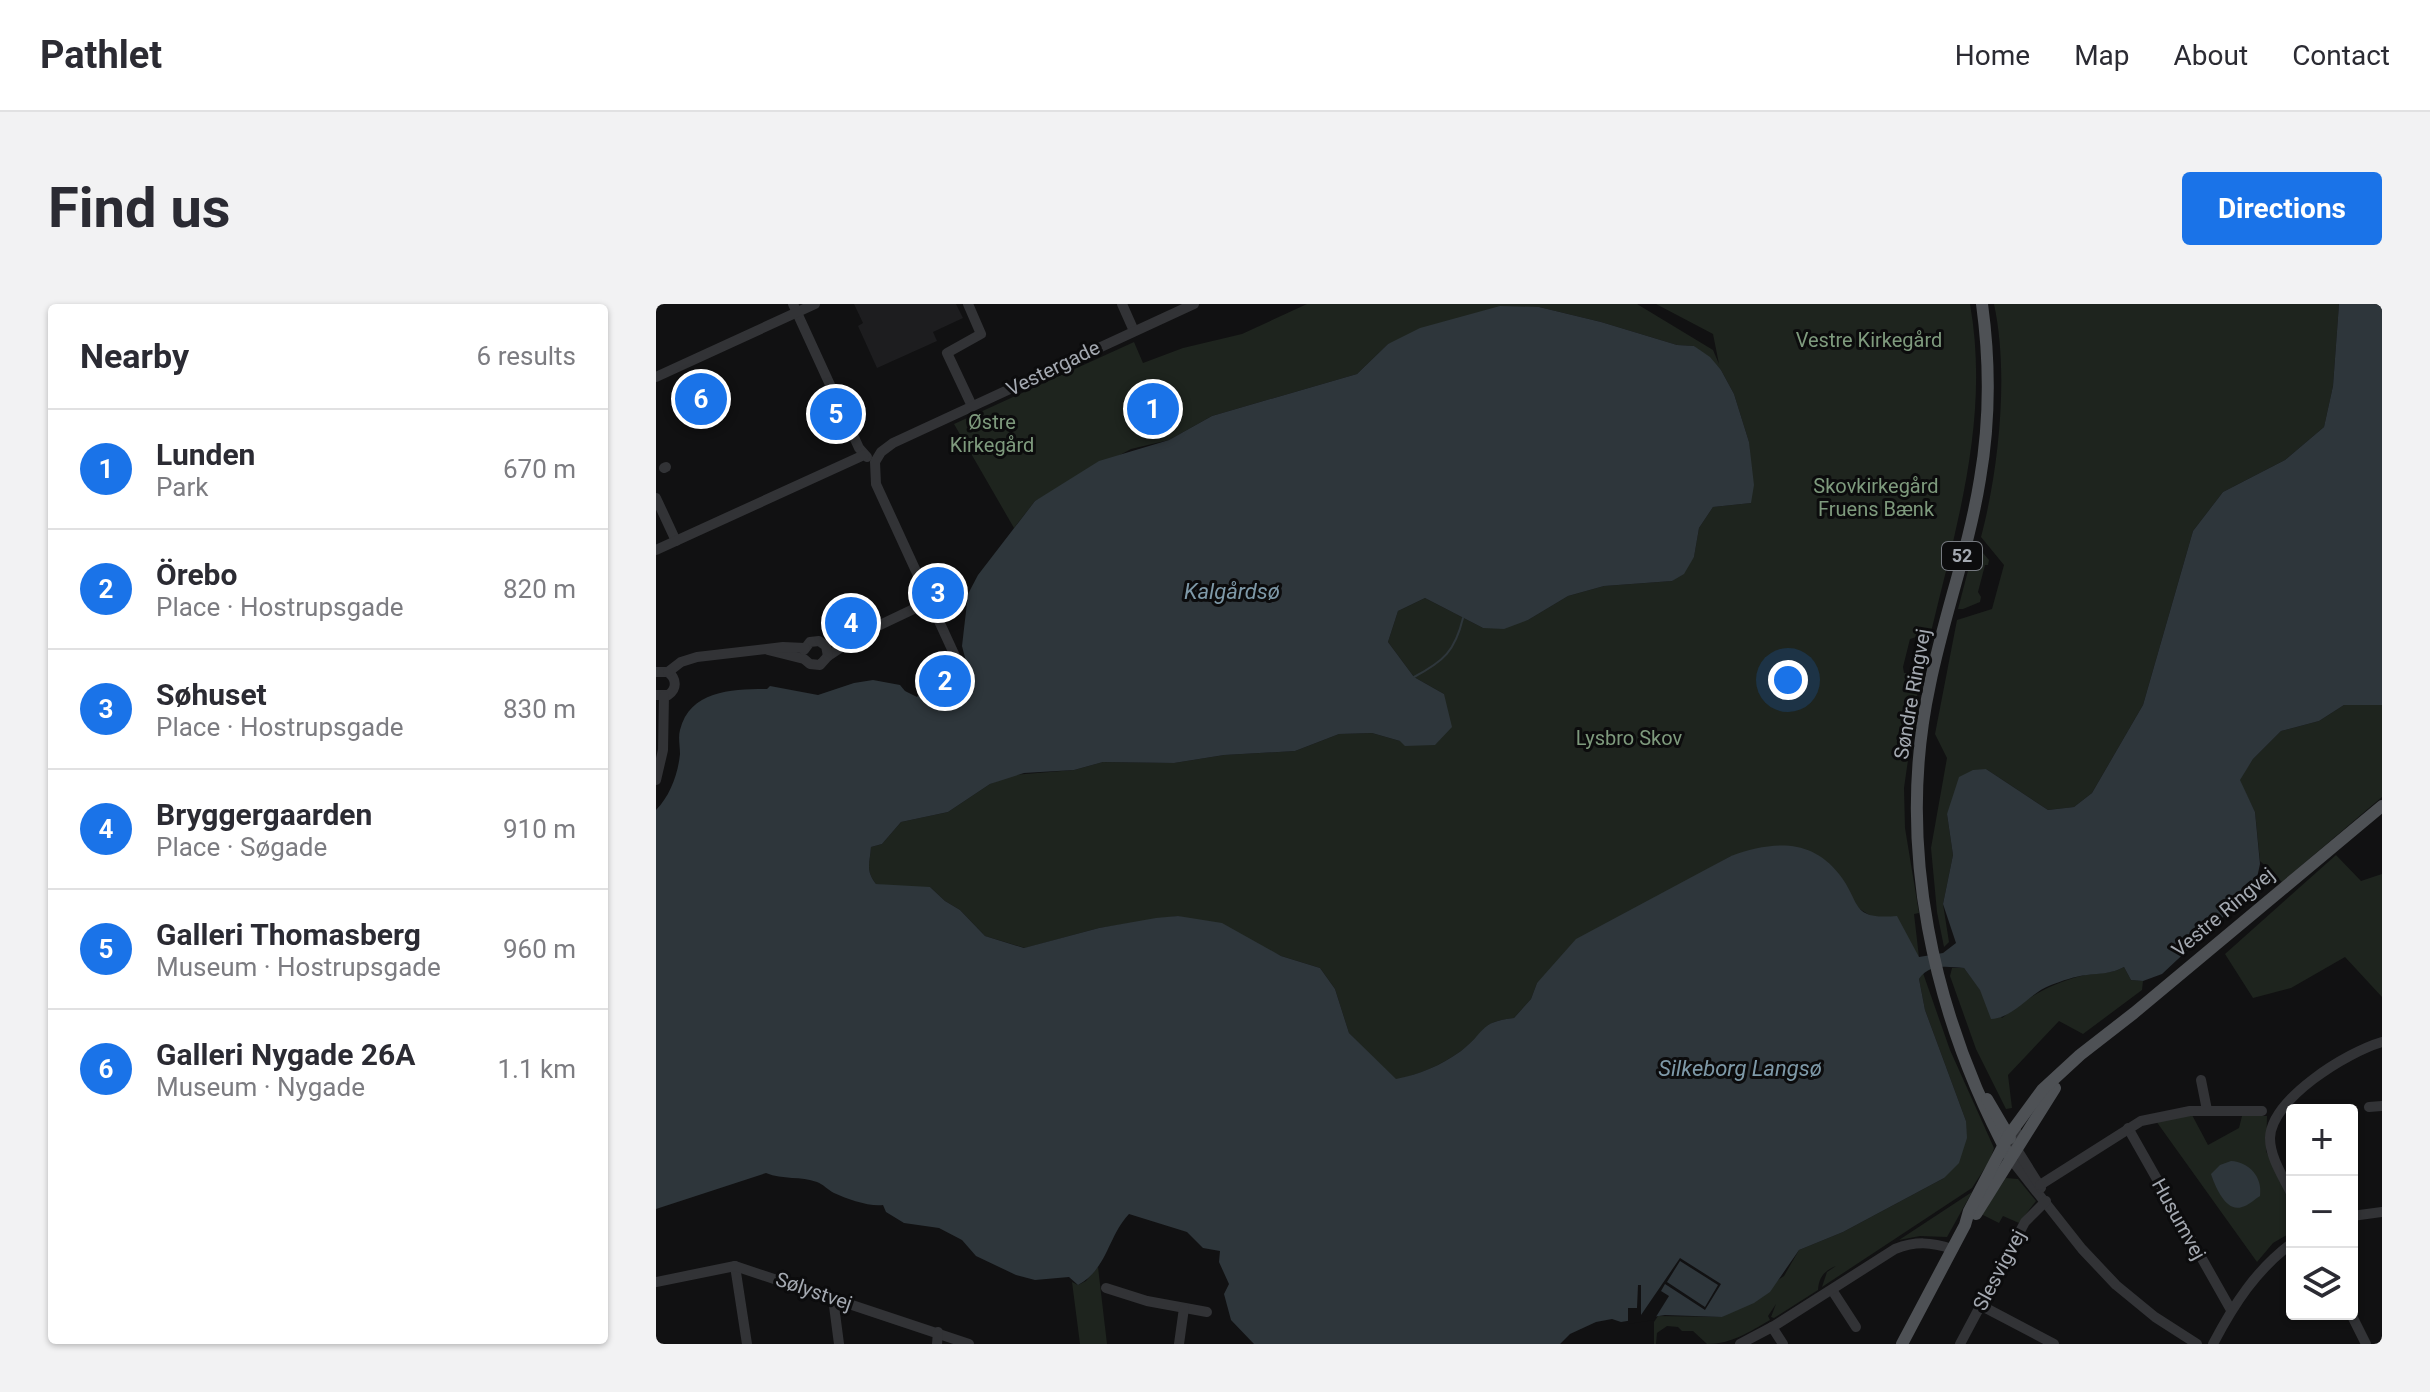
<!DOCTYPE html>
<html lang="en">
<head>
<meta charset="utf-8">
<style>
  :root { --surface:#fff; --page:#f2f2f3; --text:#2b2b33; --muted:#7c7c81; --line:#e1e1e2; --accent:#1a73e8 }
  body { margin:0; font-family:Roboto,sans-serif; background:var(--page); color:var(--text) }
  .controls { position:absolute; right:24px; bottom:24px; display:grid; overflow:hidden; border-radius:8px; box-shadow:0 2px 6px #0004 }
  .controls button { width:72px; height:72px; display:grid; place-items:center; padding:0; border:0; border-bottom:2px solid var(--line); background:var(--surface); color:var(--text); font:40px sans-serif }
  .you { position:absolute; left:1132px; top:376px; width:28px; height:28px; margin:-20px; border:6px solid #fff; border-radius:50%; background:#1a73e8; box-shadow:0 0 0 12px #1a73e833 }
  .badge { display:grid; place-items:center; width:52px; height:52px; border-radius:50%; background:var(--accent); color:#fff; font-size:26px; font-weight:700 }
  .pin { position:absolute; translate:-50% -50%; border:4px solid #fff; box-shadow:0 2px 8px #0006 }
  .list { margin:0; padding:0; list-style:none }
  h2 { display:flex; justify-content:space-between; align-items:center; height:104px; margin:0; padding:0 32px; font-size:34px }
  h2 small { font-size:26px; font-weight:400; color:var(--muted) }
  .list li { display:grid; grid-template-columns:52px 1fr auto; gap:24px; align-items:center; box-sizing:border-box; height:120px; padding:0 32px; border-top:2px solid var(--line) }
  .list b { display:block; font-size:30px; white-space:nowrap }
  .list p { margin:0; font-size:26px; white-space:nowrap; color:var(--muted) }
  .list em { font-size:26px; font-style:normal; color:var(--muted) }
  .icon { flex:none; width:44px; height:44px; fill:none; stroke:currentColor; stroke-width:2; stroke-linecap:round; stroke-linejoin:round }
  .map { position:relative; flex:none; width:1726px; height:1040px; overflow:hidden; border-radius:8px }
  header { display:flex; align-items:center; gap:48px; box-sizing:border-box; height:112px; padding:0 40px; background:var(--surface); border-bottom:2px solid var(--line) }
  header strong { font-size:38px }
  nav { display:flex; gap:44px; margin-inline-start:auto; font-size:28px }
  .intro { display:flex; align-items:center; justify-content:space-between; box-sizing:border-box; height:192px; padding:0 48px }
  h1 { margin:0; font-size:56px }
  .button { padding:20px 36px; border-radius:8px; background:var(--accent); color:#fff; font-size:28px; font-weight:700 }
  main { display:flex; gap:48px; padding:0 48px }
  aside { flex:1; background:var(--surface); border-radius:8px; box-shadow:0 2px 6px #0004 }
  .map>svg:first-child { display:block }
</style>
</head>
<body>
<header>
<strong>Pathlet</strong>
<nav><a>Home</a><a>Map</a><a>About</a><a>Contact</a></nav>
</header>
<div class="intro"><h1>Find us</h1><a class="button">Directions</a></div>
<main>
<aside>
<h2>Nearby<small>6 results</small></h2>
<ul class="list">
<li><span class="badge">1</span><div><b>Lunden</b><p>Park</p></div><em>670 m</em></li>
<li><span class="badge">2</span><div><b>Örebo</b><p>Place · Hostrupsgade</p></div><em>820 m</em></li>
<li><span class="badge">3</span><div><b>Søhuset</b><p>Place · Hostrupsgade</p></div><em>830 m</em></li>
<li><span class="badge">4</span><div><b>Bryggergaarden</b><p>Place · Søgade</p></div><em>910 m</em></li>
<li><span class="badge">5</span><div><b>Galleri Thomasberg</b><p>Museum · Hostrupsgade</p></div><em>960 m</em></li>
<li><span class="badge">6</span><div><b>Galleri Nygade 26A</b><p>Museum · Nygade</p></div><em>1.1 km</em></li>
</ul>
</aside>
<div class="map">
<svg width="1726" height="1040" viewBox="0 0 1726 1040">
  <rect width="100%" height="100%" fill="#111112"/>
  <!-- built -->
  <path fill="#1d1d1f" d="M198,0H300L307,14L277,28L281,37L221,64L202,22L207,19Z"/>
  <!-- green -->
  <g fill="#1e241e">
    <path d="M651,0H981L1057,46L1063,60L1057,30L1000,0H1314C1334,113 1301,220 1275,328L1254,335L1247,363L1248,369H1252L1263,379L1248,484L1249,524L1263,609L1258,610L1263,653L1218,614L1199,602L1075,552L1020,583L881,679L875,695L858,714C822,718 830,729 805,747C784,762 764,770 739,776L693,729L679,685L664,664L625,652L598,639L522,612L443,624L369,644L329,632L304,606L289,597L274,583L244,584L220,580C209,566 214,559 215,543L226,540L245,518L292,508L334,480L356,471L418,466L447,458L518,459L568,451L639,447L683,430L716,429L744,437L788,390L758,373L732,338L742,307L769,294L827,324L872,316L912,292L948,282L1016,277L1038,253L1043,224L1057,203L1095,199L1093,138L1078,90L1065,66L1038,42L1021,41L945,18L883,3L732,40L701,70L556,112L513,136L475,145L379,197L358,224L298,120L478,38L487,59L527,44L586,30Z"/>
    <path d="M1338,0H1683L1677,82L1668,123L1629,156L1567,188L1537,227L1487,401L1436,489L1418,503L1392,506L1330,465L1291,510L1297,551L1287,600L1293,638L1288,643L1281,608L1275,544L1291,454L1279,430L1301,316L1336,305L1348,261L1325,233C1343,165 1353,69 1338,0Z"/>
    <path d="M1319,240L1333,256L1332,261H1329L1322,288L1325,293L1324,298L1307,305H1302Z"/>
    <path d="M1688,401H1726V493L1626,578L1604,557L1599,508L1583,476L1597,455L1625,427L1663,417Z"/>
    <path d="M1680,551L1705,577L1726,570V693L1689,653L1635,684L1597,694L1569,650Z"/>
    <path d="M1468,663L1475,676L1487,677L1486,686L1427,730L1403,717L1352,771L1356,804L1350,805L1320,745L1294,672L1296,664H1308L1346,714C1371,694 1393,680 1425,672C1440,668 1454,671 1468,663Z"/>
    <path d="M1267,669L1294,746L1338,844L1334,856L1316,884L1166,983L1171,968L1180,962C1168,967 1163,973 1162,986L1118,1014L1115,1013L1120,1000L1112,1012L1114,1016C1093,1028 1076,1040 1051,1040L1037,1027H1026L1022,1023L1011,1022L1001,1029L1000,1040H998V1018L1002,1012L1066,1013L1128,972L1143,946L1187,928L1288,874L1310,817L1269,706L1263,675Z"/>
    <path d="M1536,811L1552,841L1583,824L1586,812H1611L1610,847L1636,901V928L1617,939L1601,958L1500,817Z"/>
    <path d="M1350,874L1362,875L1380,897L1363,919L1347,912L1343,919L1325,910Z"/>
    <path d="M1316,888L1291,933L1264,932L1243,936Z"/>
    <path d="M442,963L451,1040H424L416,978L422,981L430,977Z"/>
  </g>
  <!-- water -->
  <g fill="#2e363b">
    <path d="M1683,0H1726V401H1688L1663,417L1625,427L1597,455L1584,476L1599,508L1604,560L1599,583L1506,670L1487,677L1475,676L1468,663C1455,670 1445,669 1431,671C1419,672 1406,677 1395,681C1373,689 1358,714 1335,715L1324,686L1308,664C1291,663 1274,659 1263,675L1269,706L1310,817L1311,834L1303,859L1288,874L1187,928L1143,946L1114,988L1098,999L1066,1013L1009,1011L965,1018L956,1015L940,1018L914,1030L904,1040H598L575,1016L568,990L573,980L563,958L564,947L547,944L531,928L473,910C452,932 451,966 422,981L413,973L379,976L360,971L320,952L306,936L283,924L248,919L230,908L227,901C214,903 191,895 178,889C172,886 167,880 161,878C145,872 127,876 110,869L0,905V506C14,492 22,470 24,450C24,442 22,433 24,426C34,386 77,385 111,385L114,382L162,391L198,379L217,376L244,381L249,387L261,393L263,390L280,402L295,405L313,369L306,342L312,290L322,271L379,197L443,157L513,136L556,112L701,70L732,40L764,24L844,2L883,3L945,18L1021,41L1038,42L1054,53L1065,66L1078,90L1093,138L1098,181L1095,199L1057,203L1043,224L1038,253L1028,270L1016,277L948,282L912,292L872,316L848,325L827,324L769,294L742,307L732,338L758,373L788,390L796,423L779,441L749,442L744,437L716,429L683,430L639,447L568,451L518,459L447,458L418,466L368,469L334,480L292,508L245,518L226,540L215,543C214,559 209,566 220,580L274,583L289,597L304,606L329,632L368,644L443,624L500,614L522,612L566,619L625,652L664,664L679,685L693,729L740,775C764,770 784,762 805,747C830,728 822,718 858,714L875,695L881,679L920,635L1075,552C1114,538 1154,533 1183,570C1206,599 1193,616 1241,612L1263,653L1287,649L1300,639L1287,600L1297,551L1291,510L1303,473L1317,466L1330,465L1392,506L1418,503L1436,489L1487,401L1537,227L1567,188L1629,156L1668,123L1677,82Z"/>
    <path d="M1575,857C1593,858 1607,873 1604,892C1599,895 1592,902 1586,903C1570,909 1559,882 1555,870L1564,861Z"/>
  </g>
  <!-- pier -->
  <path fill="#111112" fill-rule="evenodd" d="M1024,954L1065,980L1049,1006L1009,980L1005,987L1013,992L998,1016L972,1020V1004H981L982,981H985V1011ZM1024,957L1062,981L1049,1003L1011,978Z"/>
  <g fill="none" stroke-linecap="round" stroke-linejoin="round">
    <!-- stream -->
    <path stroke="#2e363b" stroke-width="2" d="M758,373C788,357 799,347 807,314"/>
    <!-- minor -->
    <g stroke="#323336" stroke-width="10">
      <path d="M137,0L203,144L211,153"/>
      <path d="M312,0L325,30L291,49L316,102"/>
      <path d="M466,0L478,27"/>
      <path d="M0,73L159,0"/>
      <path d="M8,164L10,163"/>
      <path d="M0,194L20,237"/>
      <path d="M0,246L208,151"/>
      <path d="M112,346L148,355L154,360L164,361L172,352L205,330L264,302L269,296V290"/>
      <path d="M148,346L154,338L163,337L170,342L172,352"/>
      <path d="M305,365L220,180L219,158L225,148L237,139L538,0"/>
      <path d="M0,368H12C21,375 21,385 12,391H0"/>
      <path d="M12,368L25,358L41,353L127,343L149,344"/>
      <path d="M0,476L7,446L8,392"/>
      <path d="M1545,776L1551,806"/>
      <path d="M1713,803L1726,802"/>
      <path d="M1472,824L1575,1006"/>
      <path d="M1361,828L1356,837L1354,854L1426,945L1460,981L1499,1013L1541,1040"/>
      <path d="M1360,844L1385,884"/>
      <path d="M1384,881L1485,817L1534,807H1606"/>
      <path d="M1636,891C1628,874 1614,854 1614,834C1615,795 1691,748 1726,738"/>
      <path d="M1696,912L1726,908"/>
      <path d="M79,962L91,1040"/>
      <path d="M0,978L79,962L313,1040"/>
      <path d="M450,984L491,997L551,1008"/>
      <path d="M1176,986L1200,1023"/>
      <path d="M177,994L183,1040"/>
      <path d="M1324,1001L1398,1040"/>
      <path d="M1695,1010L1710,1040"/>
      <path d="M1116,1023L1127,1040"/>
      <path d="M281,1040L282,1028"/>
      <path d="M523,1040L528,1004"/>
      <path d="M1084,1040L1118,1022L1239,945C1260,937 1275,938 1296,945"/>
      <path d="M1304,1040L1369,918L1390,897"/>
      <path d="M1557,1040C1578,1000 1600,966 1636,939"/>
    </g>
    <!-- major -->
    <g stroke="#4e5155" stroke-width="12">
      <path d="M1326,0C1334,58 1334,117 1324,175C1313,244 1288,311 1274,380C1239,541 1277,711 1354,854"/>
      <path d="M1331,795L1354,834"/>
      <path d="M1320,910L1399,784"/>
      <path d="M1246,1040L1309,921L1313,907L1353,831L1386,786L1424,751L1478,709L1726,502"/>
    </g>
  </g>
  <g text-anchor="middle" stroke-width="6" stroke-linejoin="round" paint-order="stroke">
    <!-- shield labels -->
    <rect fill="#0c0c0d" stroke="#767a80" stroke-width="2" x="1286" y="238" width="40" height="28" rx="6"/>
    <g font-size="18" font-weight="bold" fill="#a4a9b1">
      <text x="1306" y="258">52</text>
    </g>
    <!-- park labels -->
    <g font-size="20" fill="#7e9a7d" stroke="#0c0c0d">
      <text x="1213" y="43">Vestre Kirkegård</text>
      <text x="336" y="125">Østre<tspan x="336" dy="23">Kirkegård</tspan></text>
      <text x="1220" y="189">Skovkirkegård<tspan x="1220" dy="23">Fruens Bænk</tspan></text>
      <text x="973" y="441">Lysbro Skov</text>
    </g>
    <!-- street labels -->
    <g font-size="20" fill="#a4a9b1" stroke="#0c0c0d">
      <text transform="translate(397 64) rotate(-26)" y="7">Vestergade</text>
      <text transform="translate(1256 390) rotate(-80)" y="7">Søndre Ringvej</text>
      <text transform="translate(1567 608) rotate(-40)" y="7">Vestre Ringvej</text>
      <text transform="translate(1523 915) rotate(61)" y="7">Husumvej</text>
      <text transform="translate(1343 966) rotate(-62)" y="7">Slesvigvej</text>
      <text transform="translate(158 987) rotate(19)" y="7">Sølystvej</text>
    </g>
    <!-- water labels -->
    <g font-size="22" font-style="italic" fill="#7e99a8" stroke="#0c0c0d">
      <text x="576" y="295">Kalgårdsø</text>
      <text x="1084" y="772">Silkeborg Langsø</text>
    </g>
  </g>
</svg>
<div class="controls">
<button>+</button>
<button>−</button>
<button><svg class="icon" aria-label="layers" viewBox="0 0 24 24"><path d="M12 4l9 5-9 5-9-5zM3 14l9 5 9-5"/></svg></button>
</div>
<div class="you"></div>
<div class="pin badge" style="left:497px;top:105px">1</div>
<div class="pin badge" style="left:289px;top:377px">2</div>
<div class="pin badge" style="left:282px;top:289px">3</div>
<div class="pin badge" style="left:195px;top:319px">4</div>
<div class="pin badge" style="left:180px;top:110px">5</div>
<div class="pin badge" style="left:45px;top:95px">6</div>
</div>
</main>
</body>
</html>
